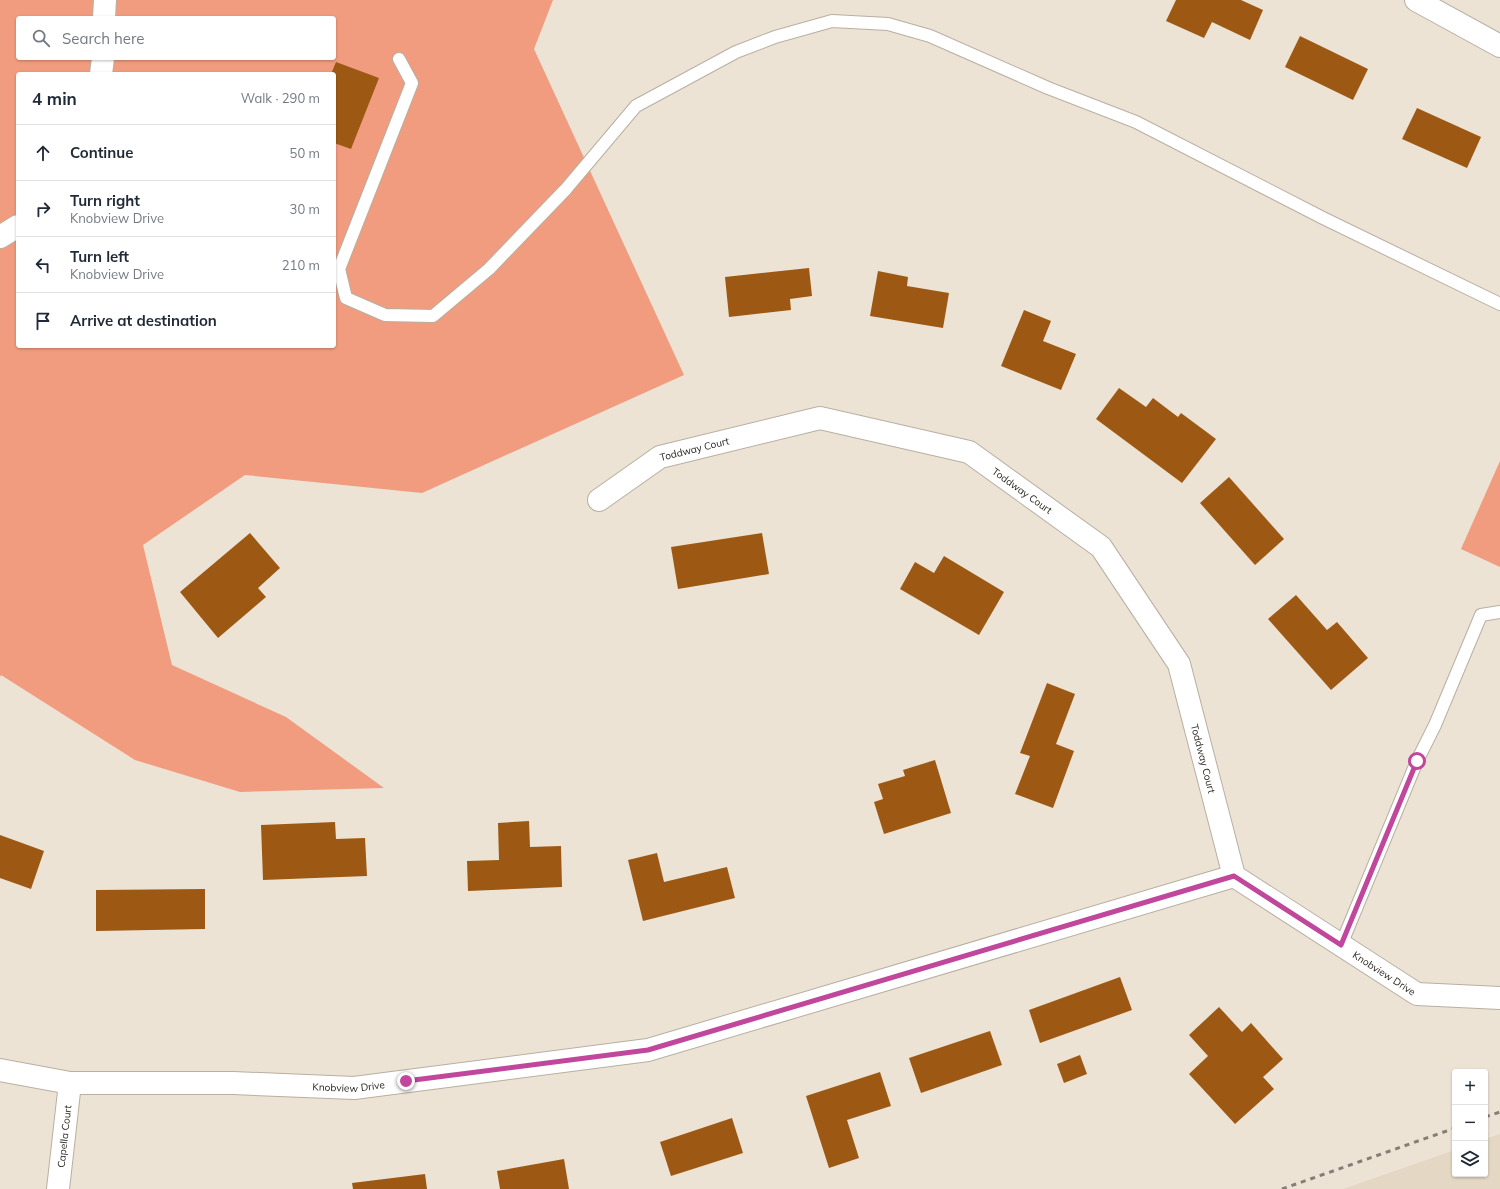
<!DOCTYPE html>
<html lang="en">
<head>
<meta charset="utf-8">
<style>
  :root { --surface:#fff; --page:#f6f6f7; --text:#1f2937; --muted:#747a83; --line:#e0e1e3 }
  body { margin:0; font-family:Mulish,sans-serif; background:var(--page); color:var(--text) }
  .controls { position:absolute; right:12px; bottom:12px; display:grid; overflow:hidden; border-radius:4px; box-shadow:0 1px 3px #0004 }
  .controls button { width:36px; height:36px; display:grid; place-items:center; padding:0; border:0; border-bottom:1px solid var(--line); background:var(--surface); color:var(--text); font:20px sans-serif }
  .stop { position:absolute; width:12px; height:12px; margin:-9px; border:3px solid #c0479c; border-radius:50%; background:#fff }
  .stop.end { background:#c0479c; border-color:#fff; box-shadow:0 1px 4px #0008 }
  .list { margin:0; padding:0; list-style:none }
  h2 { display:flex; justify-content:space-between; align-items:center; height:52px; margin:0; padding:0 16px; font-size:17px }
  h2 small { font-size:13px; font-weight:400; color:var(--muted) }
  .list li { display:grid; grid-template-columns:26px 1fr auto; gap:12px; align-items:center; box-sizing:border-box; height:56px; padding:0 16px; border-top:1px solid var(--line) }
  .list b { display:block; font-size:15px; white-space:nowrap }
  .list p { margin:0; font-size:13px; white-space:nowrap; color:var(--muted) }
  .list em { font-size:13px; font-style:normal; color:var(--muted) }
  .icon { flex:none; width:22px; height:22px; fill:none; stroke:currentColor; stroke-width:2; stroke-linecap:round; stroke-linejoin:round }
  .map { position:relative; flex:none; width:1500px; height:1189px; overflow:hidden }
  .search { position:absolute; background:var(--surface); box-shadow:0 1px 3px #0004; left:16px; top:16px; width:320px; height:44px; display:flex; align-items:center; gap:10px; box-sizing:border-box; padding:0 14px; border-radius:4px; color:var(--muted); font-size:15px }
  .panel { position:absolute; background:var(--surface); box-shadow:0 1px 3px #0004; left:16px; top:72px; width:320px; height:276px; border-radius:4px }
  .map>svg:first-child { display:block }
</style>
</head>
<body>
<div class="map">
<svg width="1500" height="1189" viewBox="0 0 1500 1189">
  <rect width="100%" height="100%" fill="#ece3d5"/>
  <!-- built -->
  <path fill="#e4d7c3" d="M1500,1134V1189H1343L1455,1150V1174H1485V1139Z"/>
  <!-- green -->
  <g fill="#f19c7e" fill-rule="evenodd">
    <path d="M0,0H553L534,49L684,375L422,493L245,475L143,545L172,665L286,717L384,788L240,792L135,760L1,675L0,677ZM18,18H334V58H18ZM18,74H334V346H18Z"/>
    <path d="M1500,461V567L1461,549Z"/>
  </g>
  <!-- building -->
  <g fill="#9d5913">
    <path d="M1176,0H1241L1263,10L1250,40L1212,22L1204,38L1166,21Z"/>
    <path d="M1300,36L1368,69L1353,100L1285,67Z"/>
    <path d="M336,62L379,78L351,149L334,143V74H331Z"/>
    <path d="M1417,108L1481,137L1467,168L1402,139Z"/>
    <path d="M809,268L812,296L790,299L791,310L729,317L725,277Z"/>
    <path d="M878,271L908,277L907,286L949,293L943,328L870,316Z"/>
    <path d="M1024,310L1051,321L1043,341L1076,354L1061,390L1001,366Z"/>
    <path d="M1119,388L1146,407L1153,398L1178,417L1181,413L1216,439L1182,483L1096,419Z"/>
    <path d="M1229,477L1284,539L1255,565L1200,503Z"/>
    <path d="M250,533L280,568L258,588L266,597L218,638L180,592Z"/>
    <path d="M762,533L769,574L678,589L671,547Z"/>
    <path d="M944,556L1004,592L979,635L900,589L915,562L934,573Z"/>
    <path d="M1296,595L1327,630L1337,622L1368,658L1331,690L1268,619Z"/>
    <path d="M1047,683L1075,694L1056,744L1074,751L1053,808L1015,794L1030,756L1020,753Z"/>
    <path d="M935,760L951,813L884,834L874,802L883,799L878,784L905,776L903,770Z"/>
    <path d="M529,821L530,847L561,846L562,887L468,891L467,861L499,860L498,823Z"/>
    <path d="M335,822L336,839L365,838L367,876L263,880L261,825Z"/>
    <path d="M0,835L44,851L31,889L0,878Z"/>
    <path d="M657,853L664,882L727,867L735,898L643,921L628,860Z"/>
    <path d="M205,889V929L96,931V890Z"/>
    <path d="M1120,977L1132,1010L1040,1043L1029,1010Z"/>
    <path d="M1219,1007L1242,1032L1251,1023L1283,1059L1263,1077L1274,1089L1235,1124L1189,1074L1208,1056L1189,1035Z"/>
    <path d="M990,1031L1002,1065L921,1093L909,1058Z"/>
    <path d="M1080,1055L1087,1074L1064,1083L1057,1064Z"/>
    <path d="M880,1072L891,1106L847,1120L859,1158L829,1168L806,1096Z"/>
    <path d="M732,1118L743,1153L671,1176L660,1142Z"/>
    <path d="M564,1159L569,1189H500L497,1171Z"/>
    <path d="M425,1174L427,1189H353L352,1183Z"/>
  </g>
  <g fill="none" stroke-linecap="round" stroke-linejoin="round">
    <!-- service casing -->
    <g stroke="#b8afa2" stroke-width="14">
      <g id="service">
        <path d="M399,59L412,83L339,269L346,298L385,315L433,316L489,269L566,189L636,106L736,52L775,37L832,21L888,24L930,36L1048,88L1136,122L1323,218L1500,304"/>
        <path d="M1341,945L1417,761L1435,725L1481,615L1500,612"/>
      </g>
    </g>
    <!-- minor casing -->
    <g stroke="#b8afa2" stroke-width="24">
      <g id="minor">
        <path d="M1416,0L1500,46"/>
        <path d="M104,18L105,0"/>
        <path d="M101,74L103,58"/>
        <path d="M0,237L18,226"/>
        <path id="s1" d="M599,500L660,457L820,418L969,452L1101,547L1179,664L1234,876"/>
        <path id="s2" d="M0,1070L70,1083H233L354,1088L648,1050L1234,876L1417,994L1500,998"/>
        <path id="s3" d="M58,1189L70,1083"/>
      </g>
    </g>
    <!-- service -->
    <use href="#service" stroke="#fff" stroke-width="12"/>
    <!-- minor -->
    <use href="#minor" stroke="#fff" stroke-width="22"/>
    <!-- rail -->
    <g stroke="#857e75" stroke-width="3" stroke-dasharray="5 5" stroke-linecap="butt">
      <path d="M1485,1117L1500,1112"/>
      <path d="M1282,1189L1455,1128"/>
    </g>
  </g>
  <g fill="none" stroke-linecap="round" stroke-linejoin="round">
    <!-- route -->
    <path stroke="#c0479c" stroke-width="5" d="M406,1081L648,1050L1234,876L1341,945L1417,761"/>
  </g>
  <g text-anchor="middle" stroke-width="4" stroke-linejoin="round" paint-order="stroke">
    <!-- street labels -->
    <g font-size="10" fill="#28241f" stroke="#f9f0e2">
      <text dy="4" stroke="none"><textPath href="#s1" startOffset="110">Toddway Court</textPath></text>
      <text dy="4" stroke="none"><textPath href="#s1" startOffset="458">Toddway Court</textPath></text>
      <text dy="4" stroke="none"><textPath href="#s1" startOffset="793">Toddway Court</textPath></text>
      <text dy="4" stroke="none"><textPath href="#s2" startOffset="1442">Knobview Drive</textPath></text>
      <text dy="4" stroke="none"><textPath href="#s2" startOffset="350">Knobview Drive</textPath></text>
      <text dy="4" stroke="none"><textPath href="#s3" startOffset="53">Capella Court</textPath></text>
    </g>
  </g>
</svg>
<div class="controls">
<button>+</button>
<button>−</button>
<button><svg class="icon" aria-label="layers" viewBox="0 0 24 24"><path d="M12 4l9 5-9 5-9-5zM3 14l9 5 9-5"/></svg></button>
</div>
<div class="stop" style="left:1417px;top:761px"></div>
<div class="stop end" style="left:406px;top:1081px"></div>
<div class="search"><svg class="icon" aria-label="search" viewBox="0 0 24 24"><circle cx="10" cy="10" r="6"/><path d="M15 15l6 6"/></svg>Search here</div>
<section class="panel">
<h2>4 min<small>Walk · 290 m</small></h2>
<ul class="list">
<li><svg class="icon" aria-label="ahead" viewBox="0 0 24 24"><path d="M12 20V5M6 11l6-6 6 6"/></svg><div><b>Continue</b></div><em>50 m</em></li>
<li><svg class="icon" aria-label="right" viewBox="0 0 24 24"><path d="M7 20v-9h11M14 6l5 5-5 5"/></svg><div><b>Turn right</b><p>Knobview Drive</p></div><em>30 m</em></li>
<li><svg class="icon" aria-label="left" viewBox="0 0 24 24"><path d="M17 20v-9H6M10 6l-5 5 5 5"/></svg><div><b>Turn left</b><p>Knobview Drive</p></div><em>210 m</em></li>
<li><svg class="icon" aria-label="arrive" viewBox="0 0 24 24"><path d="M6 21V4h12l-3 4 3 4H6"/></svg><div><b>Arrive at destination</b></div></li>
</ul>
</section>
</div>
</body>
</html>
